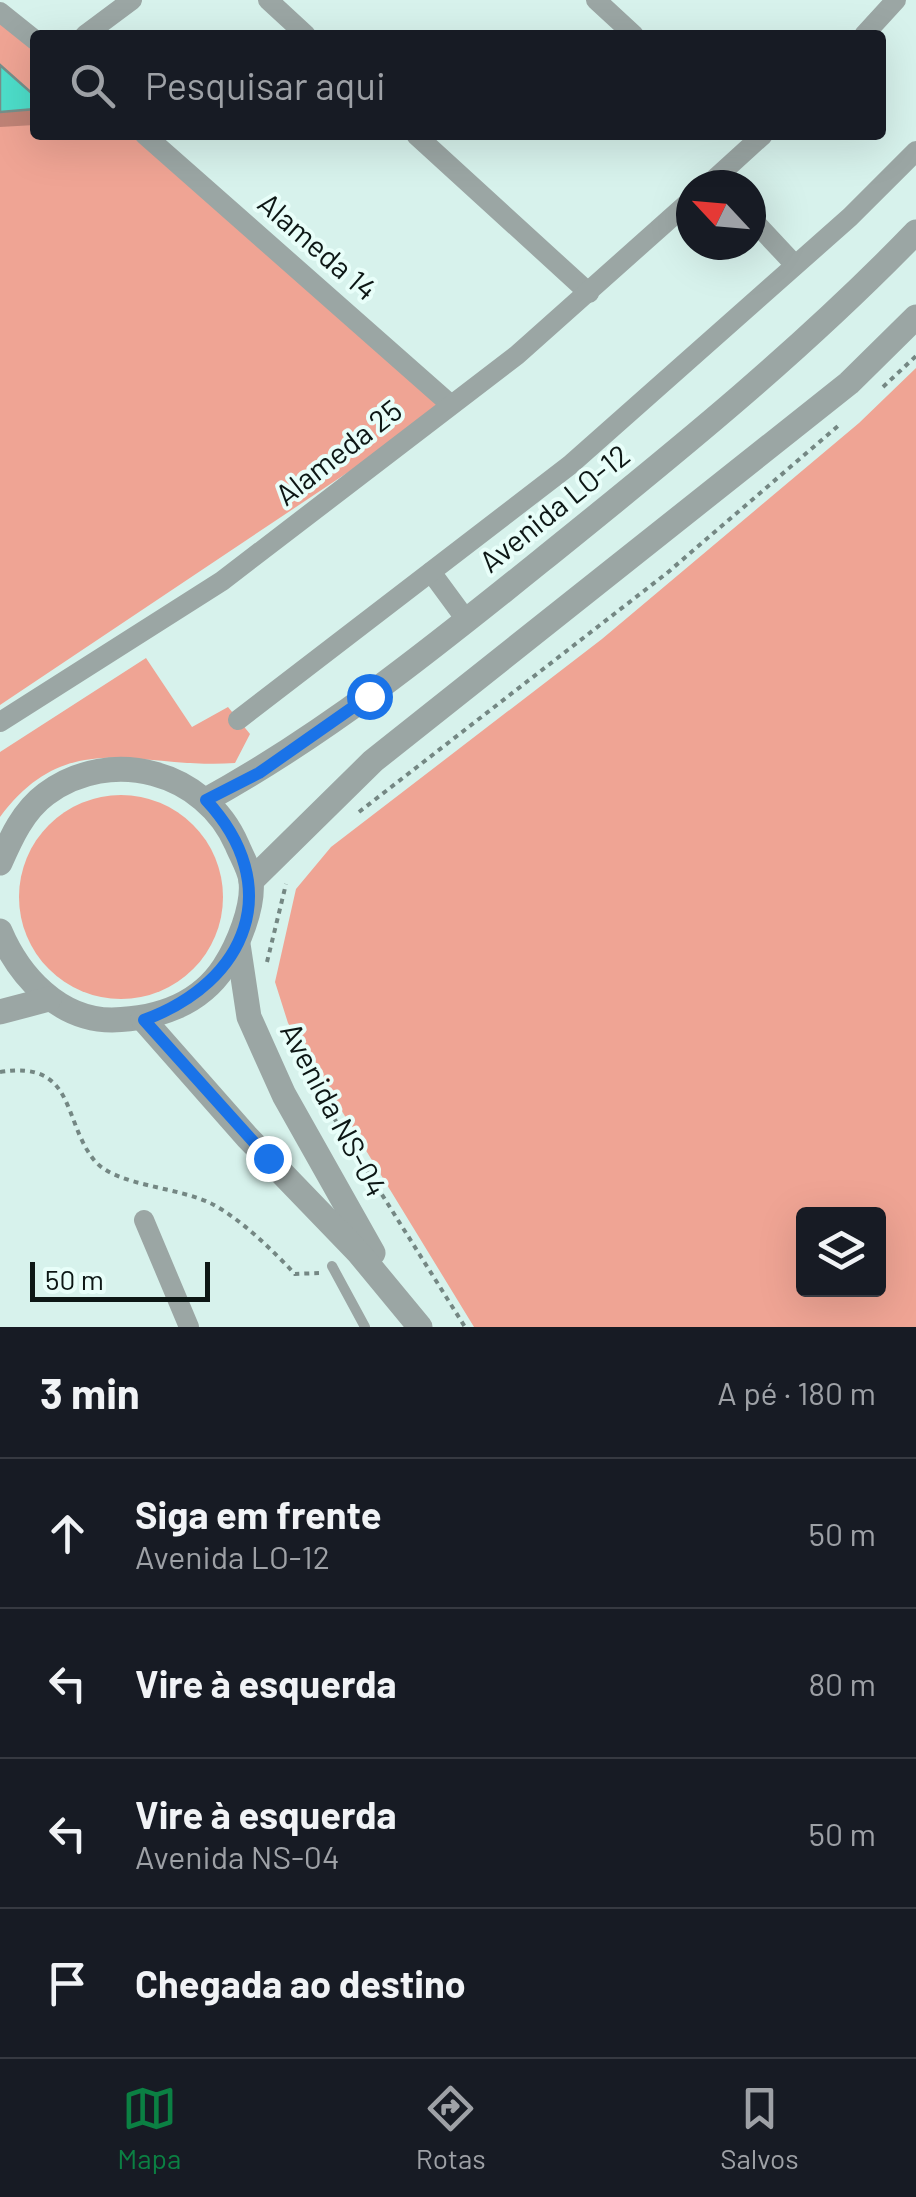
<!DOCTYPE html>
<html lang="pt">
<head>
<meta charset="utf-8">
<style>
  :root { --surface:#171b24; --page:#242831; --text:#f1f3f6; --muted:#9ea1a6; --line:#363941; --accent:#0b8043 }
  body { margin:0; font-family:Barlow,sans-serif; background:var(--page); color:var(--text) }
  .controls { position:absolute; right:30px; bottom:30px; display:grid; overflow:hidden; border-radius:10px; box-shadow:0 10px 40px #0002 }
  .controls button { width:90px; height:90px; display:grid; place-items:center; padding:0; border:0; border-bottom:2px solid var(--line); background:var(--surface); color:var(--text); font:50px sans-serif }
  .compass { position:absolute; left:676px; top:170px; width:90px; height:90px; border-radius:50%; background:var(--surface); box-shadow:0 10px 40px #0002; rotate:296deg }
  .scale { position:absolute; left:30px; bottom:25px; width:180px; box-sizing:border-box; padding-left:10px; border:5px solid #0d1715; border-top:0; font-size:28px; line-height:35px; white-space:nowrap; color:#0d1715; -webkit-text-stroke:8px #e8fef9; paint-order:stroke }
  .stop { position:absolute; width:30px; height:30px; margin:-22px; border:8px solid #1a73e8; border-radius:50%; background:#fff }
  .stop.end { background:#1a73e8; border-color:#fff; box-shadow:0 2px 10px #0008 }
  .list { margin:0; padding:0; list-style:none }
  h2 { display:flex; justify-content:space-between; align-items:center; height:130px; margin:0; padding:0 40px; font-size:42px }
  h2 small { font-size:32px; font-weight:400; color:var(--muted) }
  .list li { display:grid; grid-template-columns:65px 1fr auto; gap:30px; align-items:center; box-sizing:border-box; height:150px; padding:0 40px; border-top:2px solid var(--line) }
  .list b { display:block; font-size:38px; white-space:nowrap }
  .list p { margin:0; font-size:32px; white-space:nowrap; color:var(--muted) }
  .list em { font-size:32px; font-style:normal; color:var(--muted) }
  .icon { flex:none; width:55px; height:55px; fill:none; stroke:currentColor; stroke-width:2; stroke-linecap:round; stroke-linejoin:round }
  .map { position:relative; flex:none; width:916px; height:1327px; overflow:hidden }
  .search { position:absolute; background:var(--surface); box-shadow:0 10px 40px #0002; left:30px; right:30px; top:30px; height:110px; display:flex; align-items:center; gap:25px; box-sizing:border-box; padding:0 35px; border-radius:10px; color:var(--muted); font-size:38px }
  .sheet { height:730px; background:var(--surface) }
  nav { display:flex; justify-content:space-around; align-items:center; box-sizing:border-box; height:140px; border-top:2px solid var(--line); background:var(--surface); font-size:28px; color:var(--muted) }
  nav a { display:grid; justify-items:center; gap:5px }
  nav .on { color:var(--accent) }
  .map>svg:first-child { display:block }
</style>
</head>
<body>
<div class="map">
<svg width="916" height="1327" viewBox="0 0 916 1327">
  <rect width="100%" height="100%" fill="#d7f2ec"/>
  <!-- green -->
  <g fill="#efa494" fill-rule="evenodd">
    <path d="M0,12L35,40V135H145L450,404L0,705Z"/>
    <path d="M916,368V1327H474L288,1023L275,982L296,889L331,847L602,639L859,423ZM878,1214V1290H804V1214Z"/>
    <path d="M146,658L192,727L228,707L250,734L235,763C141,770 69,724 0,817V752Z"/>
    <circle cx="121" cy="897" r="102"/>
  </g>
  <!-- shadow -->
  <path fill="#0003" d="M0,69L35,100V125L0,127Z"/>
  <!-- building -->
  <path fill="#4ddeca" stroke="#768f8a" stroke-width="2.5" d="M0,65L35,96V109L0,112Z"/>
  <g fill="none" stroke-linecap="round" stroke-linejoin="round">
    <!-- path -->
    <g stroke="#748783" stroke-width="4" stroke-dasharray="5 5" stroke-linecap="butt">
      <path d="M883,387L916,356"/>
      <path d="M359,812L667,573L838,426"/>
      <path d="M267,962L286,884"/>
      <path d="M297,1059L465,1327"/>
      <path d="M0,1072C76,1060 62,1120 94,1160C116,1187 179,1186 214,1205C243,1221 272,1250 295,1274L319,1273"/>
    </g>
    <!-- service -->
    <path stroke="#9ba6a4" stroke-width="10" d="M332,1266L365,1327"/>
    <!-- minor -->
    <g stroke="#9ba6a4" stroke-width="20">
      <path d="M268,0L306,35"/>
      <path d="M596,0L634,35"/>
      <path d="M0,12L35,40"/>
      <path d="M85,35L132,0"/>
      <path d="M864,35L896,0"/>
      <path d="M145,135L450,404"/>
      <path d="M416,135L589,293"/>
      <path d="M708,185L763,135"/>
      <path d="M751,218L795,265"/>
      <path d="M431,572L467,621"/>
      <path d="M238,720L570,465L850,217L916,151"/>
      <path d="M0,722L222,581L517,355L691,200"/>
      <path d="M144,1220L189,1327"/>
    </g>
    <!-- tertiary -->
    <g stroke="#9ba6a4" stroke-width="25">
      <path d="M206,800C333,730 444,639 557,548C681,448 805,347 916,232"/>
      <path d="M0,863C11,838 23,811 46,794C111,746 205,771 237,845C241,855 250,870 251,881C254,907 238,945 224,967C199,1005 156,1019 112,1020C59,1020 19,976 0,931"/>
      <path d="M251,881L373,761L849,383L916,317"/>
      <path d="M238,944L249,1017L284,1095L373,1253"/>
      <path d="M0,1012L49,999"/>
      <path d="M143,1019L247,1137L358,1252L420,1327"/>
    </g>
  </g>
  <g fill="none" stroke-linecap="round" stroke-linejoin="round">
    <!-- route -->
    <path stroke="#1a73e8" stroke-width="12" d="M268,1158L144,1020C248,982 286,886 206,800L259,773L369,696"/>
  </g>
  <g text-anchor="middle" stroke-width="8" stroke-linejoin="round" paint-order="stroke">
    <!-- street labels -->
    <g font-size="30" fill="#0d1715" stroke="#e8fef9">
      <text transform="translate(317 247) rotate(41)" y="10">Alameda 14</text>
      <text transform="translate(339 453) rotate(-38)" y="10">Alameda 25</text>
      <text transform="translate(555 509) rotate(-39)" y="10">Avenida LO-12</text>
      <text transform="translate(333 1110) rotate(62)" y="10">Avenida NS-04</text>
    </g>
  </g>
</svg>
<div class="controls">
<button><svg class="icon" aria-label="layers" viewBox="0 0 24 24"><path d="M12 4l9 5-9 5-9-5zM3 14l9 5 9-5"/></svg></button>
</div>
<svg class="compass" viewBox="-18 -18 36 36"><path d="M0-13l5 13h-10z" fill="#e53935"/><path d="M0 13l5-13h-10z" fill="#9ea1a6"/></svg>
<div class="scale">50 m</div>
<div class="stop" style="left:369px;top:696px"></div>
<div class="stop end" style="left:268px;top:1158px"></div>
<div class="search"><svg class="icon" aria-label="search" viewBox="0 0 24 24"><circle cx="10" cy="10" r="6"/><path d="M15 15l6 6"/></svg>Pesquisar aqui</div>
</div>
<section class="sheet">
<h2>3 min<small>A pé · 180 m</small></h2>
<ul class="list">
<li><svg class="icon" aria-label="ahead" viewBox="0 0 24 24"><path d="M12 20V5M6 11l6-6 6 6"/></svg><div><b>Siga em frente</b><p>Avenida LO-12</p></div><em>50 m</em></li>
<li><svg class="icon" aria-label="left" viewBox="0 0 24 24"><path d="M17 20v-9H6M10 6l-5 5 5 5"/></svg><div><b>Vire à esquerda</b></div><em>80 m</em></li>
<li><svg class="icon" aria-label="left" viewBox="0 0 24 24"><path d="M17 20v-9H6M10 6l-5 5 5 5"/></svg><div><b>Vire à esquerda</b><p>Avenida NS-04</p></div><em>50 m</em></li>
<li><svg class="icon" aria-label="arrive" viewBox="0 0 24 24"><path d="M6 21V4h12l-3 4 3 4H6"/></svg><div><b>Chegada ao destino</b></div></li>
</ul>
</section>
<nav>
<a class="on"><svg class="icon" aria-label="map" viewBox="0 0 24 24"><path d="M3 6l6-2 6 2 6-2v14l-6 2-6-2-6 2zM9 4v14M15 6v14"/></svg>Mapa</a>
<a><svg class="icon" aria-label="directions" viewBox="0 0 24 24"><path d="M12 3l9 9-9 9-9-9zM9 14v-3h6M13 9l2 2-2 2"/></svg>Rotas</a>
<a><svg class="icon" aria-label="saved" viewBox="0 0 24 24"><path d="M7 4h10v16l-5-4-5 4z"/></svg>Salvos</a>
</nav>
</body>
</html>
